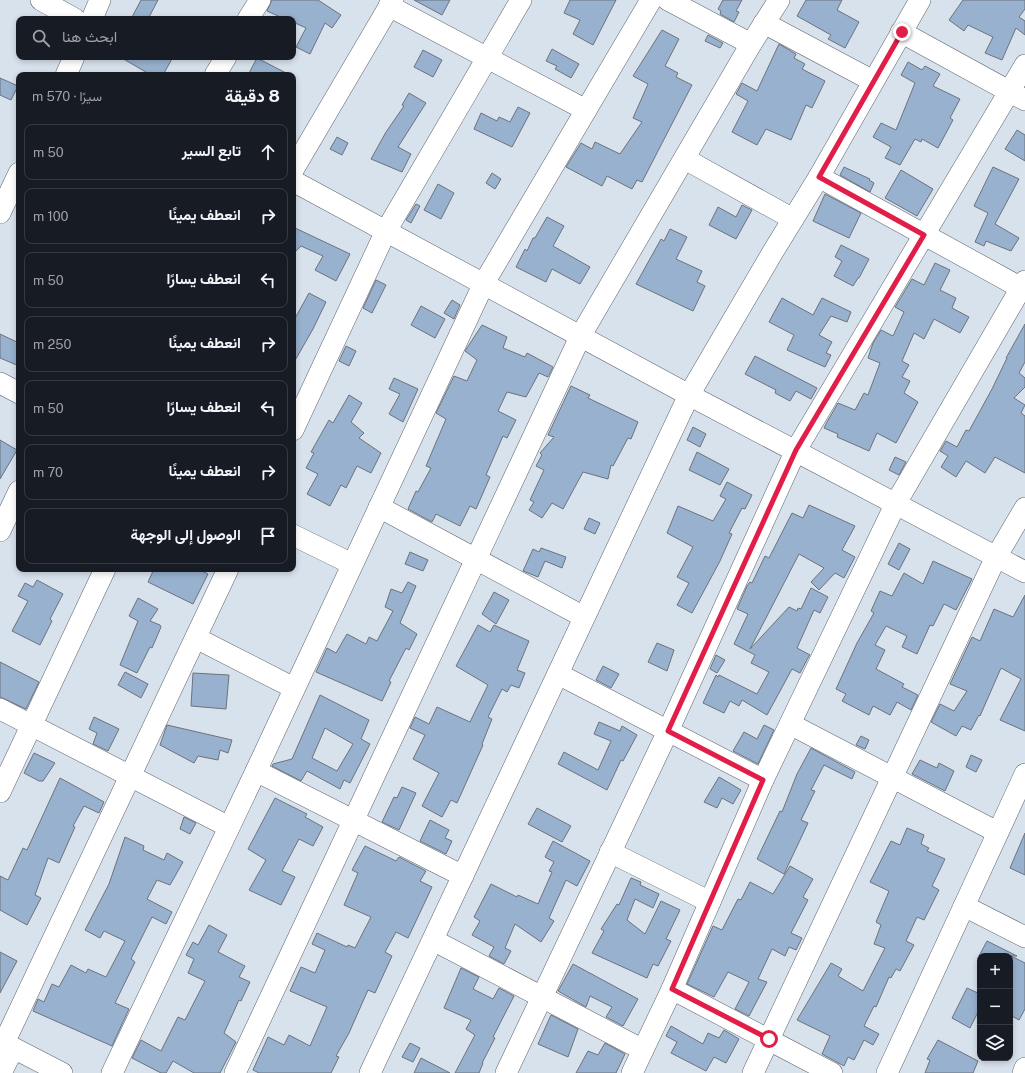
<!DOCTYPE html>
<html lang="ar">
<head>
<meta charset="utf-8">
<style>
  :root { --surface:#171b24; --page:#242831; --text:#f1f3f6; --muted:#9ea1a6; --line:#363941 }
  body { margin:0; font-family:"Public Sans",Vazirmatn,sans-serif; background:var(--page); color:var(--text); direction:rtl }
  .controls { position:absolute; right:12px; bottom:12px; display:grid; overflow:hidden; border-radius:8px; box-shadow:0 2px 6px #0003 }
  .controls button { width:36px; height:36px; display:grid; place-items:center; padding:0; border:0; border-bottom:1px solid var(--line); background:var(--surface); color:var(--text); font:20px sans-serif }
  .stop { position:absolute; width:12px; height:12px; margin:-9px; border:3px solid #e11d48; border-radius:50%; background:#fff }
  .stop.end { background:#e11d48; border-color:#fff; box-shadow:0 1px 4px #0008 }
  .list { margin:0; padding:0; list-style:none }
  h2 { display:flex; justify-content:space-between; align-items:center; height:52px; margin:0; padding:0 16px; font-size:17px }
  h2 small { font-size:13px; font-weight:400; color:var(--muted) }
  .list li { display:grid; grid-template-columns:26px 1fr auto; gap:12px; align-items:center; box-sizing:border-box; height:56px; margin:0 8px 8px; padding:0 8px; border:1px solid var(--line); border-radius:8px }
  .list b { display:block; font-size:15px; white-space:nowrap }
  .list em { font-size:13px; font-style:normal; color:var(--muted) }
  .icon { flex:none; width:22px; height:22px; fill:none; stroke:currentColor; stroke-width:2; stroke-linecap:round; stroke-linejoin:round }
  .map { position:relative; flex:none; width:1025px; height:1073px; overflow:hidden; direction:ltr }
  .search { position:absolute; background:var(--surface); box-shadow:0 2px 6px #0003; left:16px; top:16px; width:280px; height:44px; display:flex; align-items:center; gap:10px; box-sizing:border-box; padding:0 14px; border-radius:8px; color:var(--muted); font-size:15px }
  .panel { position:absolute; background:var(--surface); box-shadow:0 2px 6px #0003; left:16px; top:72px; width:280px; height:500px; border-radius:8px; direction:rtl }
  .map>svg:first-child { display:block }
</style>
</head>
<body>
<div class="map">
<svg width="1025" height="1073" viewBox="0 0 1025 1073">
  <rect width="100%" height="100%" fill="#d8e2ed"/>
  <!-- building -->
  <g fill="#98b1ce" stroke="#6b737d" fill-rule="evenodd">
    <path d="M141,0H158L148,19H131Z"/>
    <path d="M272,0H318L341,15L332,28L325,23L310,54L296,47L306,28L293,22V19H285L267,11Z"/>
    <path d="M414,0H450L442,15Z"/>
    <path d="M570,0H616L593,45L573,34L580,20L564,13Z"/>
    <path d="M723,0H742L736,11L739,12L734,22L720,14L721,11L718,9Z"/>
    <path d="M806,0H842L837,10L859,22L845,48L828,39L831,35L797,16Z"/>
    <path d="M963,0H1025V9L1019,17L1025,21V35L1016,28L1002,60L985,53L993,37L968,25L964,31L949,20Z"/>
    <path d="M662,30L679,39L665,66L678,73L676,77L692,85L642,182L637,180L632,189L607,176L602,186L566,167L581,143L592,149L595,142L620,154L642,122L633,118L648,84L633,76Z"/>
    <path d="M708,35L723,43L720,48L705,41Z"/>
    <path d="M779,44L796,54L794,58L805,64L802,69L825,81L812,108L806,105L791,140L766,129L757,145L732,132L748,101L736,94L742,83L757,91Z"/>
    <path d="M552,49L579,64L571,78L555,69L557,66L546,61Z"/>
    <path d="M423,50L442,60L433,77L414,67Z"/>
    <path d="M120,57H173L163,75H151Z"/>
    <path d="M257,58L290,75H248Z"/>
    <path d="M908,62L922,70L925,66L940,74L933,86L960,99L950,118L953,120L938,148L922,139L921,142L915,139L900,165L885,158L891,147L873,137L881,123L896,130L915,83L901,75Z"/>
    <path d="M0,78L18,86L11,100L0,95Z"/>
    <path d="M409,93L426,103L398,147L411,154L402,172L371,159L386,132L404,106L402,105Z"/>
    <path d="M518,107L530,113L512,147L474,129L481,113L497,121L499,117L510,122Z"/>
    <path d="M1017,130L1025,135V161L1005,149Z"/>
    <path d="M337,137L348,143L342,155L330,149Z"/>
    <path d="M844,167L870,179L869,180L874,183L870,192L840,175Z"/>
    <path d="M993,167L1019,179L995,224L1019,238L1011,251L986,241L984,246L975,242L988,213L974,206Z"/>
    <path d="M901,170L933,189L917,216L885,198Z"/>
    <path d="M492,173L501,179L495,189L486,183Z"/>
    <path d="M438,184L454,193L441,219L424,210Z"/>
    <path d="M825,194L861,213L849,238L813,221Z"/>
    <path d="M416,204L420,206L411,223L406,220Z"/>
    <path d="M742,205L752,210L736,239L709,225L718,207L736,217Z"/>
    <path d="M547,217L564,226L553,246L590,267L580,284L552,269L546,282L516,267L525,249L527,251L533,238H535Z"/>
    <path d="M293,227L350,254L336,281L315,270L323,256L301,246L293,254Z"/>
    <path d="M670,229L687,237L676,259L702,271L697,282L705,286L693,311L636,284L661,239L664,241Z"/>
    <path d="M841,245L869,259L859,278H858L853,286L834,276L842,261L835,257Z"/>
    <path d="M935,263L950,270L940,290L956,298L952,308L969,317L960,333L934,319L924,339L914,333L902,361L909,365L902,377L910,381L904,393L918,402L896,443L877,433L869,451L837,437L838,434L824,428L827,422L838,403L855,410L864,393L868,395L880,363L868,358L873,343L881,330L893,336L904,312L895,307L912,279L924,285Z"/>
    <path d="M376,280L386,285L372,313L363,308Z"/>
    <path d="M309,293L326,302L313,329L293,364V322Z"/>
    <path d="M782,298L813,315L822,298L851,312L847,322L831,316L819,335L832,342L826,353L831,355L825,367L787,350L794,335L769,322Z"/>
    <path d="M452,300L460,305L454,319L444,313Z"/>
    <path d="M421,306L445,319L435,338L411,325Z"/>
    <path d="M1025,324V362L1019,373L1025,378V387L1014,398L1025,405L1021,413L1025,416V473L995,457L985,473L966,461L956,477L941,467L948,456L940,451L946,441L957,447L966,430L969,431L992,389L1007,358H1006Z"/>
    <path d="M482,325L507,337L503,348L525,357L527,353L553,367L548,377L539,373L526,397L507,392L498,411L516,420L507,438L503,436L486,475L490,477L476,509L470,506L460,526L436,514L432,522L408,509L416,491L418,492L431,468L426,466L446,419L436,413L454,376L467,381L477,360L465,351Z"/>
    <path d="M0,334L19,343V366L0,358Z"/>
    <path d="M346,346L356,351L349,366L339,361Z"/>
    <path d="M755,356L817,388L811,399L796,391L790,401L775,393L776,390L745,374Z"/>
    <path d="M394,378L418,389L403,422L389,414L400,394L389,389Z"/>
    <path d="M571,386L590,395L588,398L638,422L631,439L628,438L613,466L611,465L608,479L583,472L563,509L552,503L542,518L529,510L534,502L530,500L544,470L536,466L542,455L540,453L554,437L548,435Z"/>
    <path d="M349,395L362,403L351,422L364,433L359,438L381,453L371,473L357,466L346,488L341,485L330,506L307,494L318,474L306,468L314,453L311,452L329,420L333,423Z"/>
    <path d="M693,427L706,434L700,447L687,440Z"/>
    <path d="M0,440L17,450L0,479Z"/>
    <path d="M697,452L729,469L720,485L689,470Z"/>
    <path d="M895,457L906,462L899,475L889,470Z"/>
    <path d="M727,482L752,495L745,509L742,508L729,533L732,534L720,561L692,613L677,605L689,583L677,577L693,547L667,533L678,506L713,521L726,499L720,496Z"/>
    <path d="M809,505L855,526L842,550L855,557L844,578L835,573L819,590L811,582L824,568L799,554L750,649L789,607L797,611L798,608L801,609L811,588L828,597L820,613L814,610L797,648L810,655L809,656L800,673L792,669L767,715L742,700L739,706L730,701L724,713L703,703L716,675L718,677L719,675L757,694L769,672L751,663L755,655L734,644L748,614L737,609L747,586L750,582L752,583L765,556L769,558L792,513L803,518Z"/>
    <path d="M589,518L600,523L595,534L584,529Z"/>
    <path d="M899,543L910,549L899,570L888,564Z"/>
    <path d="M541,548L566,557L562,568L545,561L538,577L523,571L533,549L539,552Z"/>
    <path d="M410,552L428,560L423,571L405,564Z"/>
    <path d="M933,561L972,579L956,610L944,604L933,626L930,625L917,654L902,647L907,636L886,626L875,645L885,650L876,669L904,684L902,687L918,695L911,710L897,702L890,715L873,706L869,715L842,701L846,694L836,689L857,643L874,613L871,611L880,591L892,596L904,573L923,584Z"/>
    <path d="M154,569H198L208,574L193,604L148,582Z"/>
    <path d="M37,580L63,594L50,619L52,621L40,645L12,631L28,601L18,596L25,583L33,587Z"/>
    <path d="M408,582L416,586L400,623L417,634L409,650L406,648L389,681L391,682L382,701L316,672L327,648L336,653L347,634L366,644L369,637L377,641L393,611L385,607L391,589L402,593Z"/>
    <path d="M494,592L509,600L496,624L482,614Z"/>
    <path d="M1025,595V731L1000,720L1021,679L1001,668L980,716L979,715L971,730L962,726L956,736L931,722L940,704L954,711L967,691L950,684L972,637L980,641L994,609L1013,617Z"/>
    <path d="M138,598L158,609L150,621L160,625L161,627L152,648L150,647L137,673L120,665L138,621L129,616Z"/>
    <path d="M478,625L490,632L494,625L529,641L517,670L525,673L519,688L511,685L507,692L502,689L488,717L492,719L482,744L483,745L457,803L451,800L442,817L422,806L439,773L413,759L425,735L410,728L415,717L429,724L437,707L470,722L488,685L456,666Z"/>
    <path d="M657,643L674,650L667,671L648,662Z"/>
    <path d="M716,655L725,660L717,673L710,669Z"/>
    <path d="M0,662L39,682L26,709L0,697Z"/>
    <path d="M603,666L619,674L611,688L596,680Z"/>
    <path d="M125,672L148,684L141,698L118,685Z"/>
    <path d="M193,673L229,675L226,709L191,706Z"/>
    <path d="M320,695L369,720L361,739L370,744L350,783L344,780L340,789L307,771L301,781L272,766L273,764L292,759ZM325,728L353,744L337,771L312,758Z"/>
    <path d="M94,717L119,729L108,751L93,744L97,733L89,729Z"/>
    <path d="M599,722L620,731L622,726L637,735L623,761L621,760L607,790L558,764L564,752L598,770L611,741L594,734Z"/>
    <path d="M167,725L232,740L228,753L220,750L218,760L198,756L194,763L160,745Z"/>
    <path d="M764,725L774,730L758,764L733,751L744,732L757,739Z"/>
    <path d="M861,736L869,740L865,749L856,745Z"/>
    <path d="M811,748L855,772L852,779L824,765L811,790L815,791L801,820L808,823L784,874L757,859L780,811L782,812L797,774Z"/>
    <path d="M34,753L55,763L43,781H39L24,773Z"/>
    <path d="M971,755L982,760L976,772L966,767Z"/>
    <path d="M920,760L937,768L939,763L954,771L945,791L912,774Z"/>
    <path d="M719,777L741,790L733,804L722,798L717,808L704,802Z"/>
    <path d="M60,778L104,802L99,813L84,806L73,826L75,827L59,863L48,858L35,895L41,898L27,925L0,910V876L8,880L23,848L27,850Z"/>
    <path d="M402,787L416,793L399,830L382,822L394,797L397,798Z"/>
    <path d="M275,798L307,814L305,817L323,827L313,846L299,839L282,871L295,877L281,905L249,890L266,860L248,849Z"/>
    <path d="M537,808L571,826L562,842L528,824Z"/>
    <path d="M184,817L196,823L190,834L180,829Z"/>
    <path d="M430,820L449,830L445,838L452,841L446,854L420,841Z"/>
    <path d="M907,828L924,835L921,844L929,848L927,851L945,859L932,886L939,890L924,920L917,917L906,941L914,945L900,971L896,969L891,978L889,977L876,1007L874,1006L864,1026L879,1034L873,1045L864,1040L854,1060L848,1057L844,1066L822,1054L830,1036L797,1020L831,963L842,969L838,976L863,991L885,948L874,944L881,925L876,922L889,891L870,882L891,841L900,845Z"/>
    <path d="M1025,833V875L1010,868Z"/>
    <path d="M125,837L144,846L143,850L164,860L167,853L183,862L170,885L157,880L147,899L172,912L166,924L152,917L131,959L135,962L115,1003L129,1009L112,1046L33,1011L38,999L44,1002L52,984L59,987L71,965L86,973L88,969L106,977L125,941L104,931L100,938L85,930L109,884Z"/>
    <path d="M553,841L590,861L577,886L566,880L549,918L554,921L541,942L515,924L505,948L511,951L504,964L489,956L494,947L472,935L480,921L474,917L491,884L517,897L518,895L538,904L552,872L549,871L554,862L545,857Z"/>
    <path d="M365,846L396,861L399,857L426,871L420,881L432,887L408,938L396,932L385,952L392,956L375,993L368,990L349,1033L336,1056L339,1057L331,1073H259L253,1070L268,1037L284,1045L289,1035L310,1046L327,1007L290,991L301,967L315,973L325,950L312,944L317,933L347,947L348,945L355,948L371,917L344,905L358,873L352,870Z"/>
    <path d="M790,866L813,879L803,897L808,900L791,933L802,938L796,950L789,947L785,956L772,949L758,979L767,982L749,1016L735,1009L749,982L728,972L714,997L687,984L713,926L722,930L738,899L741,900L750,882L773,894Z"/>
    <path d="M631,878L641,882L640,885L659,894L653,908L635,899L627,920L645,934L661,901L680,910L666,939L671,941L658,966L653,964L647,978L592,953L604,931L601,929L617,904L619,905Z"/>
    <path d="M209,925L227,935L218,952L245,966L239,977L250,982L241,1001L239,1000L224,1033L236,1042L220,1073H194L173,1061L166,1073H161L132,1058L141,1040L161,1051L178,1017L185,1020L205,981L188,973L194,959L186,955L193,942L198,945Z"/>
    <path d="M987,941L1017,956H1011L1025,963V1009L1019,1020L1010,1015V956H979Z"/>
    <path d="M0,952L17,961L0,993Z"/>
    <path d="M573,964L638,999L623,1026L606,1017L612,1007L590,996L586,1007L558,991Z"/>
    <path d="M461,968L479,977L473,989L493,999L499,988L514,996L493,1037L495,1038L482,1063H483L479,1073H455L475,1035L466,1029L471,1020L444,1008Z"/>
    <path d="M967,988L980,994V1008L970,1028L952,1018Z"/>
    <path d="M551,1015L578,1029L568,1057L538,1044Z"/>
    <path d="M671,1026L703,1044L708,1033L719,1038L724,1030L739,1039L726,1063L714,1057L706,1071L671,1053L677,1042L666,1036Z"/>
    <path d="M938,1040L978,1061L973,1073H925L930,1060L927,1059Z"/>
    <path d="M410,1043L420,1048L413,1062L402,1057Z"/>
    <path d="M605,1043L625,1054L616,1073H576L588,1051L598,1055Z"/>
    <path d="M421,1058L450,1073H414Z"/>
  </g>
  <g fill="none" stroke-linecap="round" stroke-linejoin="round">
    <!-- minor casing -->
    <g stroke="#5d656f" stroke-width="22">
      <g id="minor">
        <path d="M41,0L75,19"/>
        <path d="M668,0L751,44"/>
        <path d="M389,6L586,110"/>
        <path d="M92,19L100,0"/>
        <path d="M248,19L260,0"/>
        <path d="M764,23L873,81"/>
        <path d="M901,32L1025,100"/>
        <path d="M66,75L74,57"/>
        <path d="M215,75L226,57"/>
        <path d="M685,159L793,219"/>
        <path d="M293,170L393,0"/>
        <path d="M819,177L1025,290"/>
        <path d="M293,181L689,395L1025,572"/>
        <path d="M0,213L19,173"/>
        <path d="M0,383L19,393"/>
        <path d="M293,430L386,231L521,0"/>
        <path d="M379,507L584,617"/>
        <path d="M0,531L19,491"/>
        <path d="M293,535L352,564"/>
        <path d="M196,638L294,688"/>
        <path d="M558,674L763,780"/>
        <path d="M0,709L229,827"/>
        <path d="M790,724L997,832"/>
        <path d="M256,771L463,876"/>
        <path d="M0,792L105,569"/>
        <path d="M610,852L710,902"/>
        <path d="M964,906L1025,937"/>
        <path d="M433,940L643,1050"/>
        <path d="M672,989L832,1073"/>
        <path d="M0,1041L62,1073"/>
        <path d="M4,1043L228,569"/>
        <path d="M1,1073L13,1049"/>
        <path d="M112,1073L256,771L484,283L651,0"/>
        <path d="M235,1073L581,335L751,44L779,0"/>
        <path d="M370,1073L689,395L774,250L819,177L920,0"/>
        <path d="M506,1073L668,731L796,450L1025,65"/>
        <path d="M632,1073L672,989L763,780L896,503L1025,281"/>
        <path d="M753,1073L996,557L1025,508"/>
        <path d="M887,1073L1025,774"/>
        <path d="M1023,1073L1025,1068"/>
      </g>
    </g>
    <!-- minor -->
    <use href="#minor" stroke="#fff" stroke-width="21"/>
  </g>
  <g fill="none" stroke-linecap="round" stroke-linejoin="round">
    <!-- route -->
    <path stroke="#e11d48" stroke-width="5" d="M769,1039L672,989L763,780L668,731L796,450L924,235L819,177L902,32"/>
  </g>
</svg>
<div class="controls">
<button>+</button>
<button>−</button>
<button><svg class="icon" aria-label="layers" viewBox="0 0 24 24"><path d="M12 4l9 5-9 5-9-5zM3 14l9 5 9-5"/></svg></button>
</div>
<div class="stop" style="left:769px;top:1039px"></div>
<div class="stop end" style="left:902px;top:32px"></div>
<div class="search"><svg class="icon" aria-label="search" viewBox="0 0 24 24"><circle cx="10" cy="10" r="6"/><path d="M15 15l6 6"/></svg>ابحث هنا</div>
<section class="panel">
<h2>8 دقيقة<small>سيرًا · 570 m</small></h2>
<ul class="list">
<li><svg class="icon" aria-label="ahead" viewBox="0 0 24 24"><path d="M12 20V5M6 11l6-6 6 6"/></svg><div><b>تابع السير</b></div><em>50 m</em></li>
<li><svg class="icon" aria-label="right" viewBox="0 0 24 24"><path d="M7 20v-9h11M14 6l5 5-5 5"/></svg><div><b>انعطف يمينًا</b></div><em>100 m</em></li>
<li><svg class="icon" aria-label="left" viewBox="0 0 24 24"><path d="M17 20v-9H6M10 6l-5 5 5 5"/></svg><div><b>انعطف يسارًا</b></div><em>50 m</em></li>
<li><svg class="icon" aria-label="right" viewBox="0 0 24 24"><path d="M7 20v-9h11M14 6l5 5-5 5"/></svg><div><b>انعطف يمينًا</b></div><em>250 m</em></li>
<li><svg class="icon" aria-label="left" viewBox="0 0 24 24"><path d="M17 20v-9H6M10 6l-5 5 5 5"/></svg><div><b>انعطف يسارًا</b></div><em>50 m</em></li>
<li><svg class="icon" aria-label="right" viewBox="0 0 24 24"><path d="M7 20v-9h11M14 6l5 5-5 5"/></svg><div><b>انعطف يمينًا</b></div><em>70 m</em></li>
<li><svg class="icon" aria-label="arrive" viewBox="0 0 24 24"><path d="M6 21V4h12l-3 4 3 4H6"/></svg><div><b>الوصول إلى الوجهة</b></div></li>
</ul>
</section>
</div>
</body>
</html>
